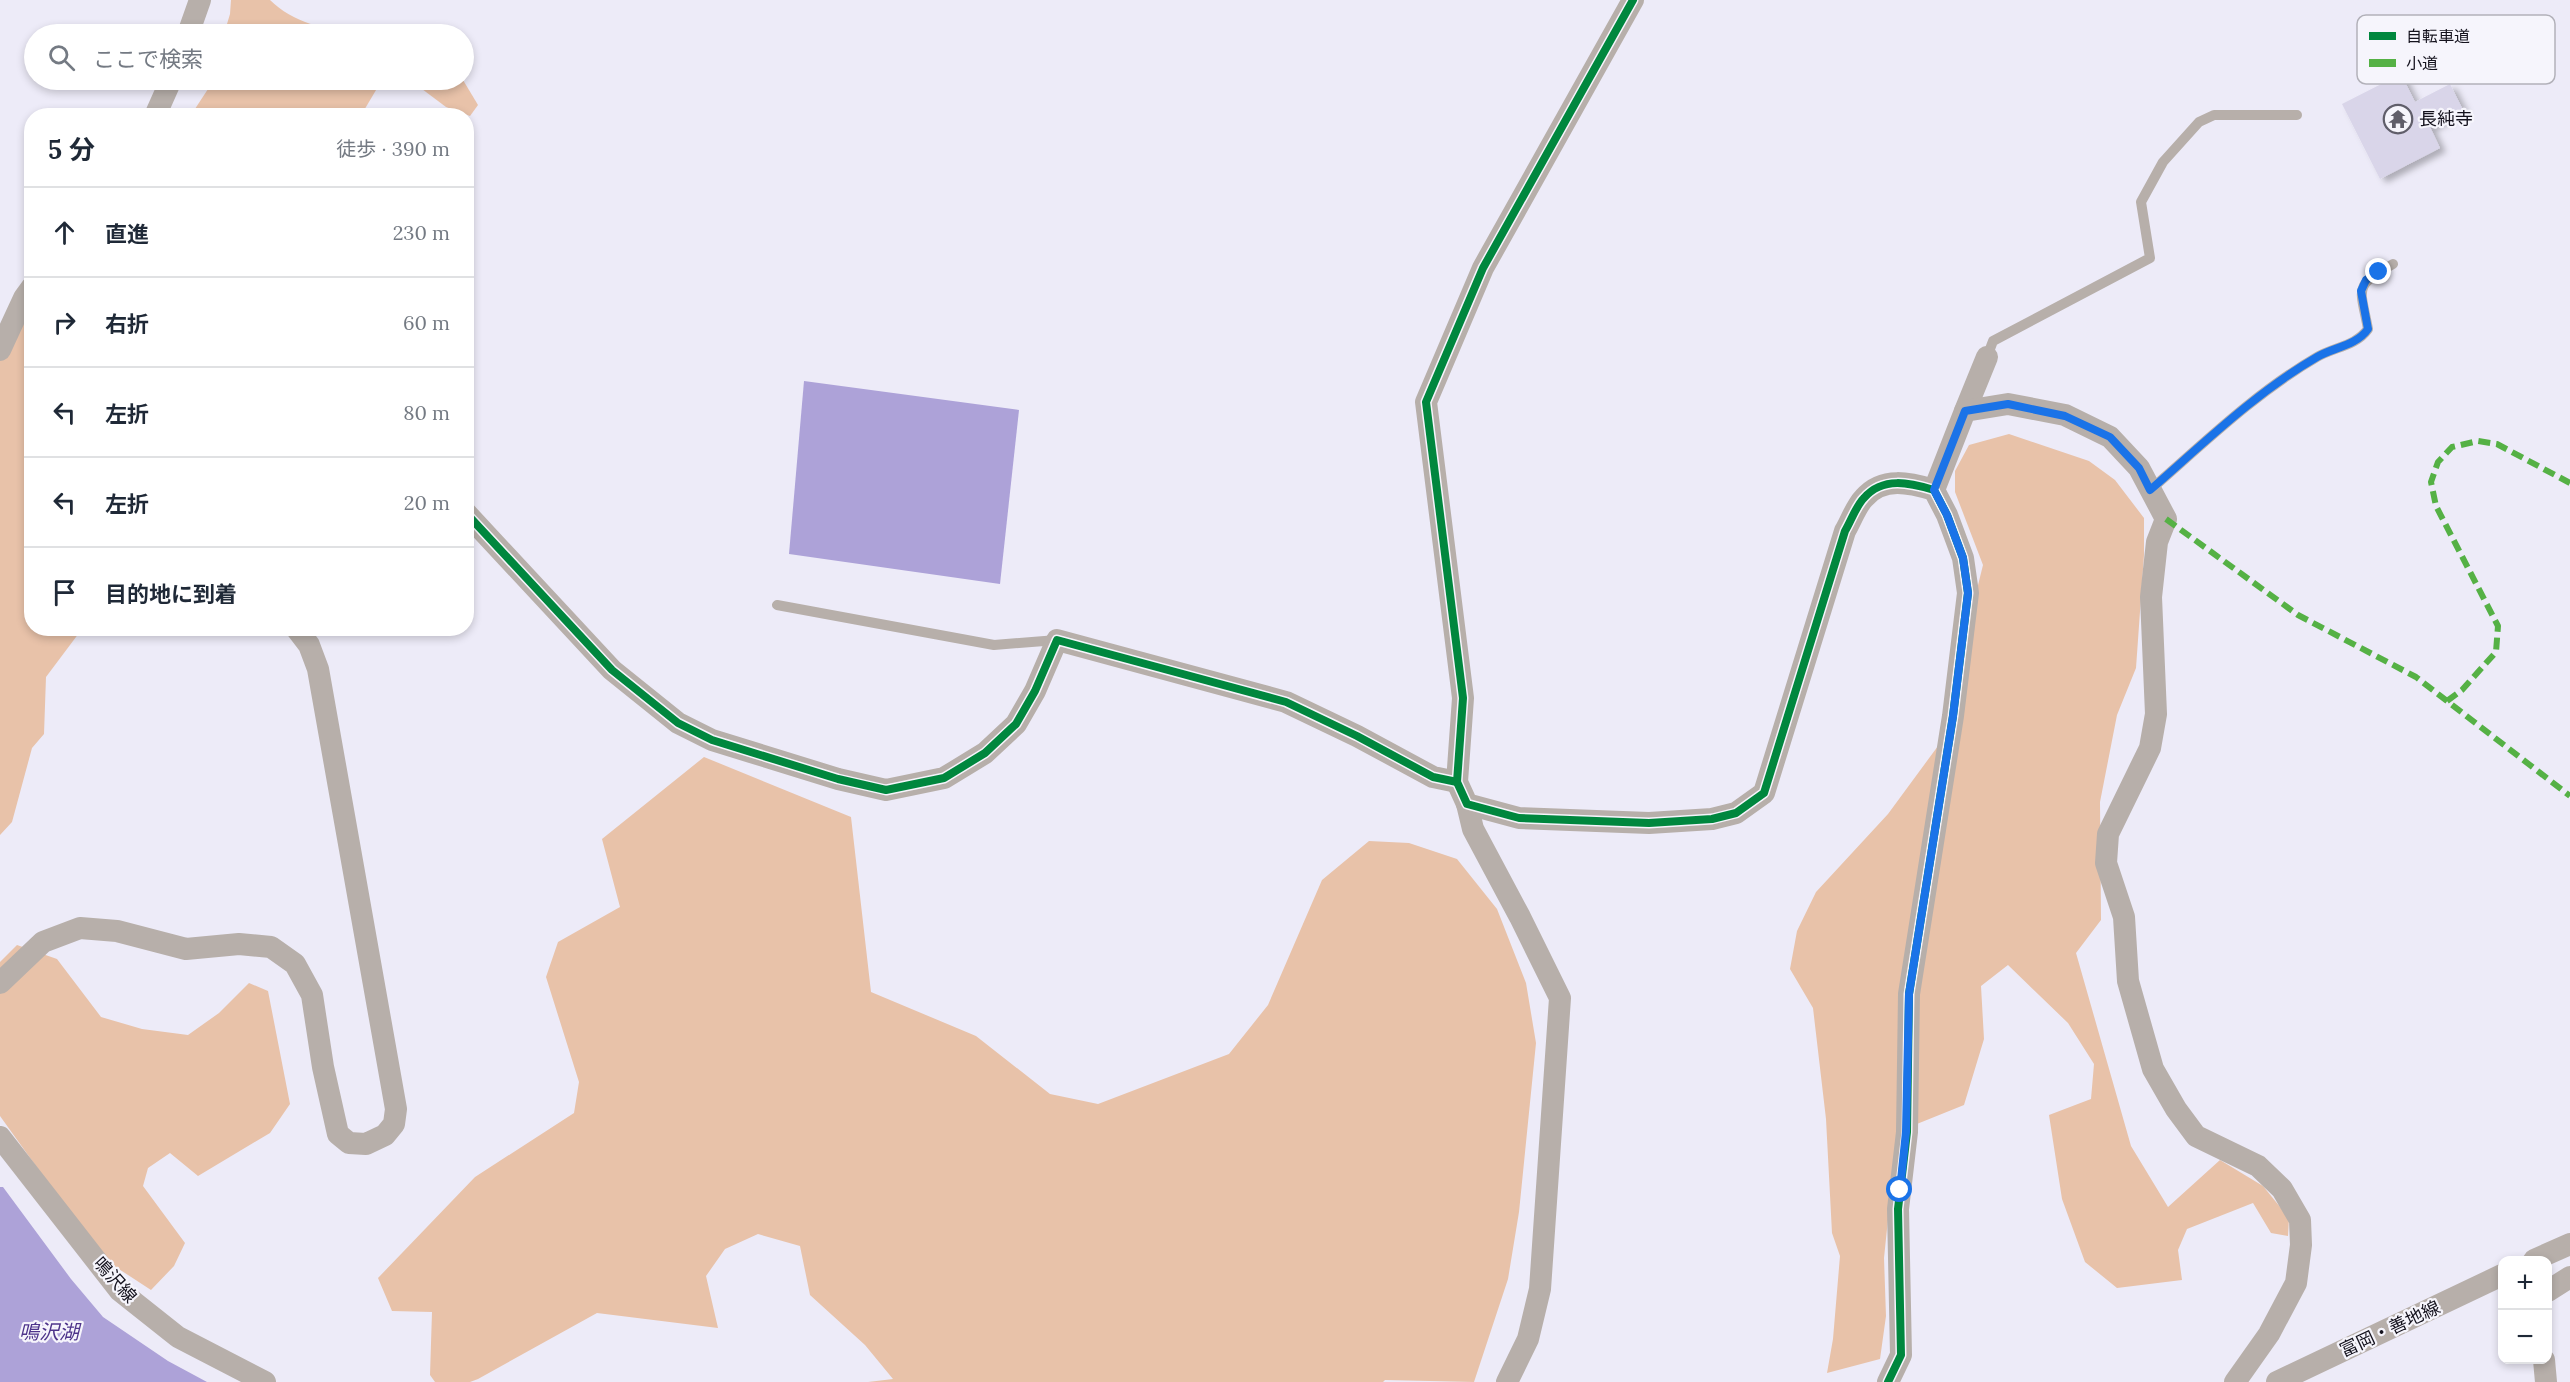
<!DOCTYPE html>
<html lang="ja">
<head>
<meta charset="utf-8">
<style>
  :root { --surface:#fff; --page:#f6f6f7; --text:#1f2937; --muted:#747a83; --line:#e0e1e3 }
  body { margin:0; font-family:Lora,"Noto Sans JP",serif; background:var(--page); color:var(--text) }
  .controls { position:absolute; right:18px; bottom:18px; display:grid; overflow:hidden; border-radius:12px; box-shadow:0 3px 9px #0003 }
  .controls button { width:54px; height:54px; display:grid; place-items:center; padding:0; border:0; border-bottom:2px solid var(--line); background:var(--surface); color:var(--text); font:30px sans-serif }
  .stop { position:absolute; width:18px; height:18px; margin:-14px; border:4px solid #1a73e8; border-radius:50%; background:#fff }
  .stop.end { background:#1a73e8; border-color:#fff; box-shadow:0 2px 6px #0008 }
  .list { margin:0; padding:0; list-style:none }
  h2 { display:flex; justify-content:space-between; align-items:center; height:78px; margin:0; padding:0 24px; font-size:26px }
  h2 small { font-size:20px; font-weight:400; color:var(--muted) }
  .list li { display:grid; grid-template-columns:39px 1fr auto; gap:18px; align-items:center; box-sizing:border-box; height:90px; padding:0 24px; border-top:2px solid var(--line) }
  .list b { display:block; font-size:22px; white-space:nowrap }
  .list em { font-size:20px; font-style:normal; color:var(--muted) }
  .icon { flex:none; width:33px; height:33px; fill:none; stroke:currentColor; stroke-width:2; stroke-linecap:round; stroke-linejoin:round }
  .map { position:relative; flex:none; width:2570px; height:1382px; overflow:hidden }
  .search { position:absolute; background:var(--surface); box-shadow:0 3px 9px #0003; left:24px; top:24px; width:450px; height:66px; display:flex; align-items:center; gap:15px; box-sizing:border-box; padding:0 21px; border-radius:33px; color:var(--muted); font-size:22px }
  .panel { position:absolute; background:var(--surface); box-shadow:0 3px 9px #0003; left:24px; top:108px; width:450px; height:528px; border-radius:24px }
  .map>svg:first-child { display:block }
</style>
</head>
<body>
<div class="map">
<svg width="2570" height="1382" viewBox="0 0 2570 1382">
  <defs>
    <filter id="shadow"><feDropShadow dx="6" dy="4" stdDeviation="3" flood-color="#0004"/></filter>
  </defs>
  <rect width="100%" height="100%" fill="#edebf8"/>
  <!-- forest -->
  <g fill="#e8c2a9">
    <path d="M231,0H270C293,23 325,29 356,34H224L230,14Z"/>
    <path d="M211,80H382L363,112V115H191L208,89Z"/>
    <path d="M410,80H463L478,105L470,116L446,107Z"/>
    <path d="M31,319L32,628L82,629L46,677L44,734L32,748L12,822L0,835V341Z"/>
    <path d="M2009,434L2089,461L2115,480L2144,518V555L2136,668L2117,715L2100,802L2101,920L2076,953L2131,1146L2168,1207L2220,1160L2263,1186L2289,1218L2288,1236L2271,1233L2253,1203L2187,1229L2178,1250L2182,1280L2117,1288L2085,1262L2062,1199L2049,1115L2091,1099L2094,1064L2068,1023L2008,965L1981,986L1984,1039L1964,1105L1897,1132L1884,1258L1886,1316L1880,1359L1827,1373L1833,1339L1840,1256L1832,1233L1826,1119L1813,1008L1790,969L1797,931L1816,892L1888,814L1938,746L1983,565L1955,492V471L1969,445Z"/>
    <path d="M704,757L851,817L871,992L976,1036L1050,1094L1098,1104L1229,1054L1268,1005L1322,880L1369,841L1409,843L1457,859L1497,909L1526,983L1536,1043L1519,1212L1508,1279L1474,1382L1385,1380L1383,1382H868L893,1379L865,1345L810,1295L800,1246L758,1234L725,1249L706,1276L718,1328L597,1313L478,1379L470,1382H435L430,1375L432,1312L392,1311L378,1278L475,1177L574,1113L579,1082L546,977L558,942L620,907L602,839Z"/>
    <path d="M17,945L57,959L101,1017L142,1029L188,1035L219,1013L249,983L268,991L290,1104L270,1133L198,1176L170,1153L148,1168L143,1186L185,1243L174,1266L151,1290L102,1258L0,1116V962Z"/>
  </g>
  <!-- water -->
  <g fill="#ada2d8">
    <path d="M804,381L1019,410L1000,584L789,554Z"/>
    <path d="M0,1187H3L71,1279L103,1317L168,1361L207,1382H0Z"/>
  </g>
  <!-- building -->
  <path fill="#d9d5e9" filter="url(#shadow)" d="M2401,74L2415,102L2450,84L2463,110L2430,127L2440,148L2380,179L2342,104Z"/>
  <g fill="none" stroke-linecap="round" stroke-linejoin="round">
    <!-- lane -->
    <g stroke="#b7afaa" stroke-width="10">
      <path d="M1987,357L1993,341L2150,258L2141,202L2163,162L2199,122L2214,115H2297"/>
      <path d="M2150,490C2204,443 2255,393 2317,357C2334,347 2356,346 2368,329C2360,286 2353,287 2393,264"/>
      <path d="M777,605L994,645L1057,640"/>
    </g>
    <!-- street -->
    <g stroke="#b7afaa" stroke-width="22">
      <path d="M1633,0L1483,268L1426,402L1463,698L1457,782L1467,804L1519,818L1649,823L1712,819L1736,813L1764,793L1845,531C1851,521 1856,506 1864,498C1883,476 1910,483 1934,490L1947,515L1963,558L1968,593L1953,716L1909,994L1907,1132L1898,1209L1901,1355L1888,1382"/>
      <path d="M188,34L200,0"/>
      <path d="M155,116L171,80"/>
      <path d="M0,350L24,298L32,287"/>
      <path d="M1965,411L1987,357"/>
      <path d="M1934,490L1965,411L2008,404L2065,415L2110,437L2139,468L2166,519L2157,542L2151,597L2156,714L2150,748L2108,834L2106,863L2124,917L2128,981L2153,1069L2176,1109L2196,1136L2258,1166L2282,1189L2300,1220L2301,1245L2296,1283L2269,1334L2235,1382"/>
      <path d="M466,513L612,670L678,723L712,740L838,779L886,790L944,778L985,753L1016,724L1035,691L1057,640L1286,702L1357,736L1433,777L1457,782"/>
      <path d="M1467,804L1473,829L1520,917L1560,998L1540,1289L1528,1339L1507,1382"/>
      <path d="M0,983L43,942L80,928L117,931L186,949L239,944L271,947L295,964L312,995L323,1067L338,1134L349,1143L366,1144L385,1135L394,1124L396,1109L318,669L309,645L296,628"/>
      <path d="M0,1137L120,1291L178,1337L265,1382"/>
      <path d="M2534,1260L2570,1244"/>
      <path d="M2548,1291L2570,1277"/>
      <path d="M2544,1360L2546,1382"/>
      <path d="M2277,1382L2502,1275"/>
    </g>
    <!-- quiet -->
    <g stroke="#55b145" stroke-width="6" stroke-dasharray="12 6" stroke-linecap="butt">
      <path d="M2166,519L2298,615L2416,677L2570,796"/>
      <path d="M2447,701L2462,690L2496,652L2498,626L2436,506L2431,482L2438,462L2452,447L2478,441L2497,444L2570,483"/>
    </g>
    <!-- cycleway casing -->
    <g stroke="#f6f5fc" stroke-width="11">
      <g id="cycleway">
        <path d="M1633,0L1483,268L1426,402L1463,698L1457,782L1467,804L1519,818L1649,823L1712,819L1736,813L1764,793L1845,531C1851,521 1856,506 1864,498C1883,476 1910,483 1934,490L1947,515L1963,558L1968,593L1953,716L1909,994L1907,1132L1898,1209L1901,1355L1888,1382"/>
        <path d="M466,513L612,670L678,723L712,740L838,779L886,790L944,778L985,753L1016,724L1035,691L1057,640L1286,702L1357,736L1433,777L1457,782"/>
      </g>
    </g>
    <!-- cycleway -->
    <use href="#cycleway" stroke="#00873e" stroke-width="8"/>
  </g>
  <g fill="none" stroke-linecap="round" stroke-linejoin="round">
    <!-- route -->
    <path stroke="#1a73e8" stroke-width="8" d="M1900,1190L1906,1132L1909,994L1953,716L1968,593L1963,558L1947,515L1934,490L1965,411L2008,404L2065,416L2110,437L2139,468L2150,490C2204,443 2255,393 2317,357C2334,347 2356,346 2368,329L2361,291L2366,280L2379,272"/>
  </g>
  <!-- icons -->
  <defs>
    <g id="temple-ring" transform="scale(1.5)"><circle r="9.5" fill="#f6f5fc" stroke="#605e6a" stroke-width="1.5"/><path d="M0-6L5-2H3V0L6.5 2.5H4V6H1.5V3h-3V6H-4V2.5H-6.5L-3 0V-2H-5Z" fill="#605e6a"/></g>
  </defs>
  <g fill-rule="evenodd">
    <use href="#temple-ring" x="2398" y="119"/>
  </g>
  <g text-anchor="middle" stroke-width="4.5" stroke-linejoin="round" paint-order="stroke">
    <!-- poi labels -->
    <g font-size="18" fill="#14121d" stroke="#f6f5fc" text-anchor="start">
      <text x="2419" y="125">長純寺</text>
    </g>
    <!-- street labels -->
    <g font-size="18" fill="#14121d" stroke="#f6f5fc">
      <text transform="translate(115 1280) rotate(48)" y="6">鳴沢線</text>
      <text transform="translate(2390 1329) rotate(-25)" y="6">富岡・善地線</text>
    </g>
    <!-- water labels -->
    <g font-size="20" font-style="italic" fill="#4e348b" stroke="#f6f5fc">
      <text x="49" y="1339">鳴沢湖</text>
    </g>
  </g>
  <!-- legend -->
  <rect x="2357" y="15" width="198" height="69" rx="9" fill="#f6f5fc" stroke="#b2b1b9" stroke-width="1.5"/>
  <rect x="2369" y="32" width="27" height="8" fill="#00873e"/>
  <rect x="2369" y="59" width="27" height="8" fill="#55b145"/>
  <g font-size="16" fill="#14121d">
    <text x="2406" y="42">自転車道</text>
    <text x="2406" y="69">小道</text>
  </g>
</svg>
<div class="controls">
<button>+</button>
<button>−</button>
</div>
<div class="stop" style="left:1900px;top:1190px"></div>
<div class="stop end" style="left:2379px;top:272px"></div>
<div class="search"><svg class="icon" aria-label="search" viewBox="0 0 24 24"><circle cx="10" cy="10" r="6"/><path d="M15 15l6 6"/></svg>ここで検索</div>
<section class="panel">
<h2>5 分<small>徒歩 · 390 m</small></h2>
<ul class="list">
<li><svg class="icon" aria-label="ahead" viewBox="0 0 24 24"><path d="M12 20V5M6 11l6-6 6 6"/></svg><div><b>直進</b></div><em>230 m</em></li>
<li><svg class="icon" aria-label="right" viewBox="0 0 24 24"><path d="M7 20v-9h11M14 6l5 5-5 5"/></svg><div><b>右折</b></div><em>60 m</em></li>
<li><svg class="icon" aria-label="left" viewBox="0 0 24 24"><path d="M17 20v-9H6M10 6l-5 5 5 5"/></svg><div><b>左折</b></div><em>80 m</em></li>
<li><svg class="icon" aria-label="left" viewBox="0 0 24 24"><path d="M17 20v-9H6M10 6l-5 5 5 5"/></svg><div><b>左折</b></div><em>20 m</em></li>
<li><svg class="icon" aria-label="arrive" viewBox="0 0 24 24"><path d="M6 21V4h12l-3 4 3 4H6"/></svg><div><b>目的地に到着</b></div></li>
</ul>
</section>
</div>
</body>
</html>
